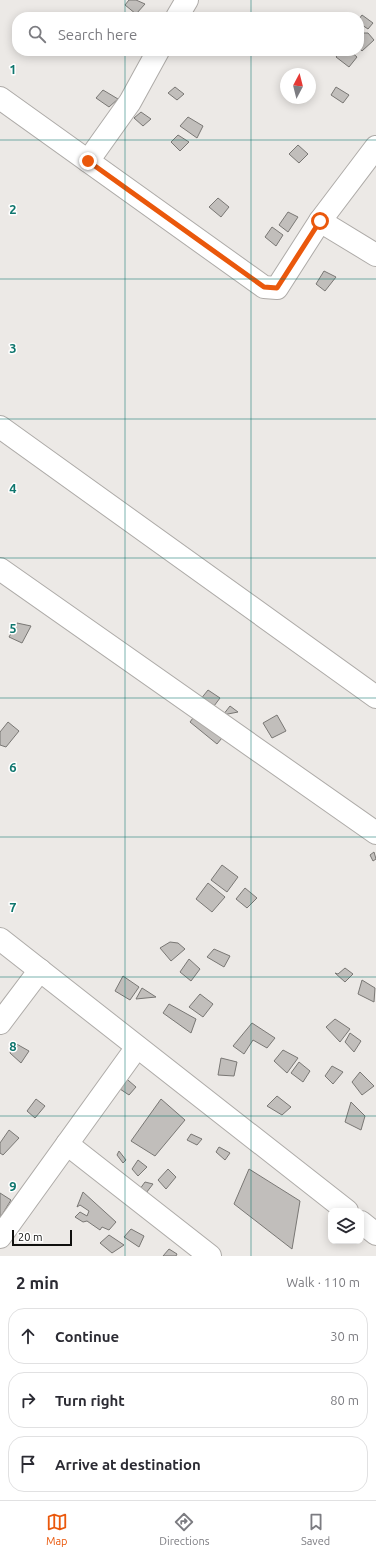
<!DOCTYPE html>
<html lang="en">
<head>
<meta charset="utf-8">
<style>
  :root { --surface:#fff; --page:#f2f2f3; --text:#2b2b33; --muted:#7c7c81; --line:#e1e1e2; --accent:#ea580c }
  body { margin:0; font-family:Ubuntu,sans-serif; background:var(--page); color:var(--text) }
  .controls { position:absolute; right:12px; bottom:12px; display:grid; overflow:hidden; border-radius:8px; box-shadow:0 2px 10px #0003 }
  .controls button { width:36px; height:36px; display:grid; place-items:center; padding:0; border:0; border-bottom:1px solid var(--line); background:var(--surface); color:var(--text); font:20px sans-serif }
  .compass { position:absolute; left:280px; top:68px; width:36px; height:36px; border-radius:50%; background:var(--surface); box-shadow:0 2px 10px #0003; rotate:7deg }
  .scale { position:absolute; left:12px; bottom:10px; width:60px; box-sizing:border-box; padding-left:4px; border:2px solid #10100e; border-top:0; font-size:11px; line-height:14px; white-space:nowrap; color:#10100e; -webkit-text-stroke:3px #fff; paint-order:stroke }
  .stop { position:absolute; width:12px; height:12px; margin:-9px; border:3px solid #ea580c; border-radius:50%; background:#fff }
  .stop.end { background:#ea580c; border-color:#fff; box-shadow:0 1px 4px #0008 }
  .list { margin:0; padding:0; list-style:none }
  h2 { display:flex; justify-content:space-between; align-items:center; height:52px; margin:0; padding:0 16px; font-size:17px }
  h2 small { font-size:13px; font-weight:400; color:var(--muted) }
  .list li { display:grid; grid-template-columns:26px 1fr auto; gap:12px; align-items:center; box-sizing:border-box; height:56px; margin:0 8px 8px; padding:0 8px; border:1px solid var(--line); border-radius:16px }
  .list b { display:block; font-size:15px; white-space:nowrap }
  .list em { font-size:13px; font-style:normal; color:var(--muted) }
  .icon { flex:none; width:22px; height:22px; fill:none; stroke:currentColor; stroke-width:2; stroke-linecap:round; stroke-linejoin:round }
  .map { position:relative; flex:none; width:376px; height:1256px; overflow:hidden }
  .search { position:absolute; background:var(--surface); box-shadow:0 2px 10px #0003; left:12px; right:12px; top:12px; height:44px; display:flex; align-items:center; gap:10px; box-sizing:border-box; padding:0 14px; border-radius:16px; color:var(--muted); font-size:15px }
  .sheet { height:244px; background:var(--surface) }
  nav { display:flex; justify-content:space-around; align-items:center; box-sizing:border-box; height:56px; border-top:1px solid var(--line); background:var(--surface); font-size:11px; color:var(--muted) }
  nav a { display:grid; justify-items:center; gap:2px }
  nav .on { color:var(--accent) }
  .map>svg:first-child { display:block }
</style>
</head>
<body>
<div class="map">
<svg width="376" height="1256" viewBox="0 0 376 1256">
  <rect width="100%" height="100%" fill="#ece9e6"/>
  <!-- building -->
  <g fill="#c1bebb" stroke="#797774">
    <path d="M129,0H136L145,4L136,14L125,5Z"/>
    <path d="M362,15L373,23L368,29L359,23V19Z"/>
    <path d="M360,33H368L374,40L362,51L359,48V34Z"/>
    <path d="M341,51H350L357,57L349,67L336,57Z"/>
    <path d="M175,87L184,94L177,100L168,93Z"/>
    <path d="M336,87L349,95L343,103L331,95Z"/>
    <path d="M103,90L118,99L109,107L96,98Z"/>
    <path d="M141,112L151,119L143,126L134,118Z"/>
    <path d="M188,117L203,126L197,138L180,126Z"/>
    <path d="M178,135L189,142L180,151L171,142Z"/>
    <path d="M298,145L308,154L299,163L289,154Z"/>
    <path d="M218,198L229,207L221,217L209,207Z"/>
    <path d="M288,212L298,217L288,232L279,225Z"/>
    <path d="M272,227L283,235L276,246L265,237Z"/>
    <path d="M324,271L336,277L325,291L316,284Z"/>
    <path d="M17,623L31,626L22,643L9,637Z"/>
    <path d="M208,690L220,698L214,706L200,700Z"/>
    <path d="M230,706L238,712L223,715Z"/>
    <path d="M199,710L227,732L217,744L190,722Z"/>
    <path d="M277,715L286,731L272,738L263,723Z"/>
    <path d="M8,722L19,731L6,747L0,745V732Z"/>
    <path d="M374,852L376,859L373,861L370,855Z"/>
    <path d="M222,865L238,877L227,892L211,880Z"/>
    <path d="M208,883L225,897L212,912L196,899Z"/>
    <path d="M245,888L257,898L247,908L236,899Z"/>
    <path d="M170,942L178,943L185,949L171,961L160,948Z"/>
    <path d="M214,949L230,956L224,967L207,957Z"/>
    <path d="M189,959L200,969L191,981L180,972Z"/>
    <path d="M345,968L353,974L345,982L335,973L338,974Z"/>
    <path d="M123,976L139,987L130,1000L115,991Z"/>
    <path d="M362,980L375,988L374,1002L358,994Z"/>
    <path d="M142,988L156,997L136,999Z"/>
    <path d="M200,994L213,1004L203,1017L189,1007Z"/>
    <path d="M169,1004L196,1019L191,1033L163,1013Z"/>
    <path d="M335,1019L350,1029L340,1042L326,1027Z"/>
    <path d="M252,1023L275,1038L267,1048L253,1040L244,1054L233,1046Z"/>
    <path d="M350,1033L361,1041L354,1052L345,1042Z"/>
    <path d="M13,1042L29,1051L21,1063L10,1053Z"/>
    <path d="M283,1050L298,1058L287,1073L274,1061Z"/>
    <path d="M221,1058L237,1062L234,1076L218,1075Z"/>
    <path d="M299,1062L310,1071L303,1082L291,1073Z"/>
    <path d="M332,1066L343,1072L333,1084L325,1076Z"/>
    <path d="M360,1072L374,1086L362,1095L352,1082Z"/>
    <path d="M122,1075L136,1087L129,1095L117,1087Z"/>
    <path d="M277,1096L291,1107L282,1115L267,1106Z"/>
    <path d="M36,1099L45,1106L35,1118L27,1111Z"/>
    <path d="M161,1099L185,1120L155,1156L131,1141Z"/>
    <path d="M351,1102L365,1116L361,1130L345,1122Z"/>
    <path d="M9,1130L19,1138L3,1155L0,1153V1143Z"/>
    <path d="M191,1134L202,1139L197,1145L187,1140Z"/>
    <path d="M219,1147L230,1153L225,1160L216,1152Z"/>
    <path d="M119,1151L126,1160L123,1163L117,1155Z"/>
    <path d="M138,1160L147,1167L138,1176L132,1169Z"/>
    <path d="M168,1169L176,1177L166,1189L158,1180Z"/>
    <path d="M249,1169L300,1201L292,1249L234,1204Z"/>
    <path d="M145,1182L153,1184L143,1197L137,1193Z"/>
    <path d="M83,1192L116,1222L109,1230L102,1227L100,1230L87,1221L83,1222L75,1217L80,1212L87,1216L89,1211L80,1205L77,1207Z"/>
    <path d="M0,1193L11,1200L0,1218Z"/>
    <path d="M131,1229L144,1236L139,1247L124,1237Z"/>
    <path d="M109,1235L124,1245L112,1253L100,1243Z"/>
    <path d="M169,1249L177,1254L176,1256H163Z"/>
  </g>
  <g fill="none" stroke-linecap="round" stroke-linejoin="round">
    <!-- minor casing -->
    <g stroke="#aeaba8" stroke-width="24">
      <g id="minor">
        <path d="M177,17L187,0"/>
        <path d="M0,98L264,287L277,288L320,221L376,147"/>
        <path d="M88,161L130,102L158,51"/>
        <path d="M320,221L376,255"/>
        <path d="M0,569L376,833"/>
        <path d="M0,939L347,1211"/>
        <path d="M0,1023L40,970"/>
        <path d="M67,1144L210,1256"/>
        <path d="M361,1222L376,1234"/>
        <path d="M0,1237L137,1047"/>
      </g>
    </g>
    <!-- tertiary casing -->
    <g stroke="#aeaba8" stroke-width="24">
      <path id="tertiary" d="M0,427L376,697"/>
    </g>
    <!-- minor -->
    <use href="#minor" stroke="#fff" stroke-width="22"/>
    <!-- tertiary -->
    <use href="#tertiary" stroke="#fff" stroke-width="22"/>
  </g>
  <g fill="none" stroke-linecap="round" stroke-linejoin="round">
    <!-- route -->
    <path stroke="#ea580c" stroke-width="5" d="M88,161L264,287L277,288L320,221"/>
  </g>
  <!-- grid -->
  <path fill="none" stroke="#0f766e" stroke-width="1" stroke-opacity="0.55" d="M125,0V17M251,0V17M125,51V1256M251,51V1256M0,140H376M0,279H376M0,419H376M0,558H376M0,698H376M0,837H376M0,977H376M0,1116H376"/>
  <g font-size="13" text-anchor="middle" font-weight="bold" fill="#0f766e" stroke="#fff" stroke-width="3" stroke-linejoin="round" paint-order="stroke">
    <text x="13" y="74">1</text>
    <text x="13" y="214">2</text>
    <text x="13" y="353">3</text>
    <text x="13" y="493">4</text>
    <text x="13" y="633">5</text>
    <text x="13" y="772">6</text>
    <text x="13" y="912">7</text>
    <text x="13" y="1051">8</text>
    <text x="13" y="1191">9</text>
  </g>
</svg>
<div class="controls">
<button><svg class="icon" aria-label="layers" viewBox="0 0 24 24"><path d="M12 4l9 5-9 5-9-5zM3 14l9 5 9-5"/></svg></button>
</div>
<svg class="compass" viewBox="-18 -18 36 36"><path d="M0-13l5 13h-10z" fill="#e53935"/><path d="M0 13l5-13h-10z" fill="#7c7c81"/></svg>
<div class="scale">20 m</div>
<div class="stop" style="left:320px;top:221px"></div>
<div class="stop end" style="left:88px;top:161px"></div>
<div class="search"><svg class="icon" aria-label="search" viewBox="0 0 24 24"><circle cx="10" cy="10" r="6"/><path d="M15 15l6 6"/></svg>Search here</div>
</div>
<section class="sheet">
<h2>2 min<small>Walk · 110 m</small></h2>
<ul class="list">
<li><svg class="icon" aria-label="ahead" viewBox="0 0 24 24"><path d="M12 20V5M6 11l6-6 6 6"/></svg><div><b>Continue</b></div><em>30 m</em></li>
<li><svg class="icon" aria-label="right" viewBox="0 0 24 24"><path d="M7 20v-9h11M14 6l5 5-5 5"/></svg><div><b>Turn right</b></div><em>80 m</em></li>
<li><svg class="icon" aria-label="arrive" viewBox="0 0 24 24"><path d="M6 21V4h12l-3 4 3 4H6"/></svg><div><b>Arrive at destination</b></div></li>
</ul>
</section>
<nav>
<a class="on"><svg class="icon" aria-label="map" viewBox="0 0 24 24"><path d="M3 6l6-2 6 2 6-2v14l-6 2-6-2-6 2zM9 4v14M15 6v14"/></svg>Map</a>
<a><svg class="icon" aria-label="directions" viewBox="0 0 24 24"><path d="M12 3l9 9-9 9-9-9zM9 14v-3h6M13 9l2 2-2 2"/></svg>Directions</a>
<a><svg class="icon" aria-label="saved" viewBox="0 0 24 24"><path d="M7 4h10v16l-5-4-5 4z"/></svg>Saved</a>
</nav>
</body>
</html>
